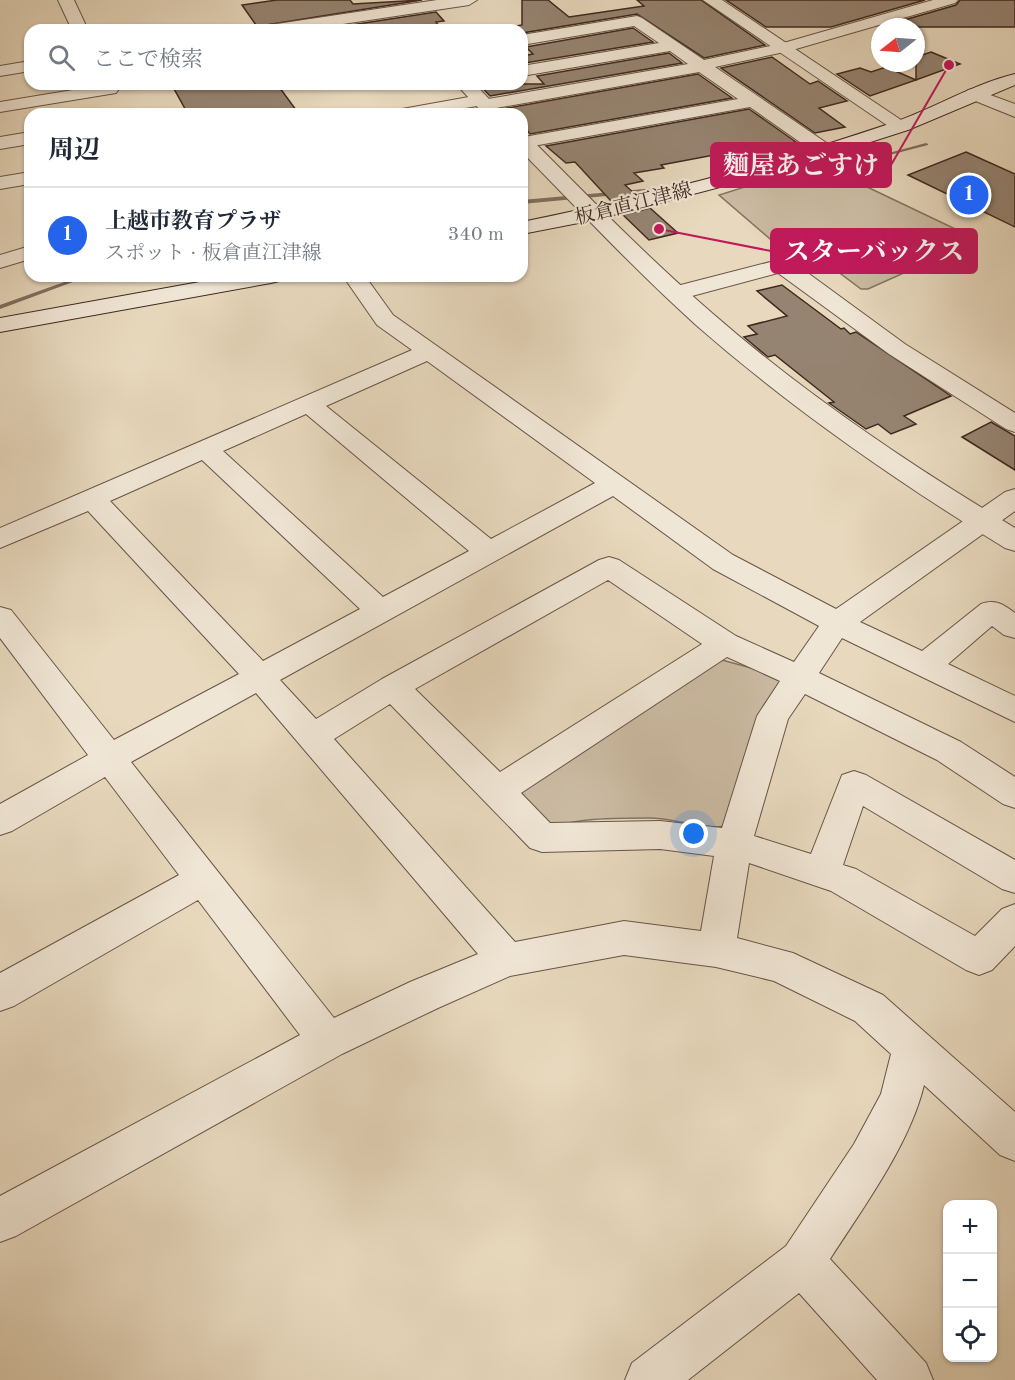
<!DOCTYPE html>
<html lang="ja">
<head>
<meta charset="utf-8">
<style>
  :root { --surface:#fff; --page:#f2f2f3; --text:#1f2937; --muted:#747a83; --line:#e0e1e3; --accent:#2563eb }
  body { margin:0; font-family:"Old Standard TT","Noto Serif JP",serif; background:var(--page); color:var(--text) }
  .controls { position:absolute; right:18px; bottom:18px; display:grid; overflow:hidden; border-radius:12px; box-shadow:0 2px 4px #0004 }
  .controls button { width:54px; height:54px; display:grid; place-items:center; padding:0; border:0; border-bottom:2px solid var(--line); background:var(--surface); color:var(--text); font:30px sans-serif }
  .compass { position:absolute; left:871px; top:18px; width:54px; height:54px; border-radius:50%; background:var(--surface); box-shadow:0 2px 4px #0004; rotate:253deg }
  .you { position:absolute; left:694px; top:834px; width:21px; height:21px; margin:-15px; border:4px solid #fff; border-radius:50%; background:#1a73e8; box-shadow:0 0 0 9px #1a73e833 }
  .badge { display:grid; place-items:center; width:39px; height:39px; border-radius:50%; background:var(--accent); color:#fff; font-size:20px; font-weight:700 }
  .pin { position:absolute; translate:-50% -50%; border:3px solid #fff; box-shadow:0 2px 6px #0006 }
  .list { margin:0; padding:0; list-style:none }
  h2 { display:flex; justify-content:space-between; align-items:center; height:78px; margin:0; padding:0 24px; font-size:26px }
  h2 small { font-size:20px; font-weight:400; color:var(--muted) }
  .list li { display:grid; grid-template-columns:39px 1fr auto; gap:18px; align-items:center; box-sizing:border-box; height:96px; padding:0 24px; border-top:2px solid var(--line) }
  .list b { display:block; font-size:22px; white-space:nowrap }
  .list p { margin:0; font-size:20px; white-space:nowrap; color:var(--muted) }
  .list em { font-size:20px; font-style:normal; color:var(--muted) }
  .icon { flex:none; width:33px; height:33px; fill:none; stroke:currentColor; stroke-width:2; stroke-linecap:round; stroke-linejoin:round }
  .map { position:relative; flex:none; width:1015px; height:1380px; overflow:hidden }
  .search { position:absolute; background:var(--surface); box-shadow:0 2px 4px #0004; left:24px; top:24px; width:504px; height:66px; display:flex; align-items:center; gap:15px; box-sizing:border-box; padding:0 21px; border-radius:18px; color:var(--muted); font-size:22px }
  .panel { position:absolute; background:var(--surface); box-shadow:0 2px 4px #0004; left:24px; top:108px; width:504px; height:174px; border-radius:18px }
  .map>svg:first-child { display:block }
</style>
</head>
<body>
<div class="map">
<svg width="1015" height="1380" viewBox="0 0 1015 1380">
  <rect width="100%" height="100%" fill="#e8d9be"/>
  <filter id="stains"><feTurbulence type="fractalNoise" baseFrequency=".00333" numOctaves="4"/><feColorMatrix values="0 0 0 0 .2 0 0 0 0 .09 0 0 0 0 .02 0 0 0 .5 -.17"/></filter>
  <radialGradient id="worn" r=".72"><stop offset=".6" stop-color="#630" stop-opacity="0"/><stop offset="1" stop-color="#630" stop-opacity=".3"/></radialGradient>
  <!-- green -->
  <g fill="#cbbba3" stroke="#847261" stroke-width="1.5">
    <path d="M819,164L970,236L971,243L868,289H861L813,253L791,257L719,195Z"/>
    <path d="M722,660L777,675L782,681L728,826C703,830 675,818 649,818C629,818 608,818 588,820C575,821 564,825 550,824L522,795V790L529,784Z"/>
  </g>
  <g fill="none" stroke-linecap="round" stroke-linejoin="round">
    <!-- stream -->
    <g fill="#816e5e" fill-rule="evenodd">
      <path d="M926,143L928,144V145L859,163L750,180L747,178L750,176L859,161Z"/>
      <path d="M678,186L680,187V189L522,204V200Z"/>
      <path d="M81,276H89L0,309V305Z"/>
    </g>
  </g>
  <!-- building -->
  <g fill="#968472" stroke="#3e281f" stroke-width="1.5">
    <path d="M277,0H350L353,4L422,0L266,25H256L242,5Z"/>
    <path d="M522,0H548L569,17L644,6L637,0H701L765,45L704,58L637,14L522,33V30H508L506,28L522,25Z"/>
    <path d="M726,0H925L831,27H766Z"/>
    <path d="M960,0H1015V27H880L956,5Z"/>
    <path d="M436,12L444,21L436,22L442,30H318Z"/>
    <path d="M633,28L653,42L525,63L522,61V56L533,54L526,47Z"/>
    <path d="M931,52L960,64L916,80V57Z"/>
    <path d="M669,53L682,63L490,96L479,84H544L537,76Z"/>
    <path d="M772,57L810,84L818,81L847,101L819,108L845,127L815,133L721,68Z"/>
    <path d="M886,67L916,80L870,96L837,74L860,68L871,72Z"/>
    <path d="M698,74L732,98L530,134L522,124V114H505L502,109Z"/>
    <path d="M196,84H277L299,114H188L173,87Z"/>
    <path d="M749,109L796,142L718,158L714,155L661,165L664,168L634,173L643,181L625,185L636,195L611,201L575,162L566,163L546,146Z"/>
    <path d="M966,152L1015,174V227L908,175Z"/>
    <path d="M650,208L678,233L649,240L623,215Z"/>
    <path d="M782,285L841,329L844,328L850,334L856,332L951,396L904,416L916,424L891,434L878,424L866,429L829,403L834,402L775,355L768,357L744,337L757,334L748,326L787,316L757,291Z"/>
    <path d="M991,422L1015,436V470L962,437Z"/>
  </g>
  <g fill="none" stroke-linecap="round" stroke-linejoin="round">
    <!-- minor casing -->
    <g stroke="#685447" stroke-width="2">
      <g id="minor">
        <path d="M933,0H958L955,3L789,51L715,67L831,146L833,150L831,154H817L750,107L522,148V138L524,137L738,99L699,72L485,110L477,106L431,114H393L396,110L402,109L480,95L488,99L688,64L670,51L522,76V66L659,43L634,26L522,45V35L637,16L642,18L704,60L780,44Z"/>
        <path d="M30,61V71L0,76V66Z"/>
        <path d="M109,84L116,85L119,89L116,93L0,112V102Z"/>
        <path d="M30,132V144L0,149V137Z"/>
        <path d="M30,172V184L0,189V177Z"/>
        <path d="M30,246V259L0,268V255Z"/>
        <path d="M782,259L790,260L905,344L1015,413V432L1006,429L889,354L778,273L677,300L669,298L666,293L669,288Z"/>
        <path d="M343,276H365L393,315L733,555L836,609L1005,492L1015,489V511L860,622L922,651L981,604C995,599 1003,604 1015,613V638L1004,635L992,626L948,664L1015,696V722L842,638L819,673L961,742L1015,777V808L1003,804L937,760L805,694L788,719L754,836L811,854L842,775L854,771L866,775L1015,860V893L1002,889L863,806L843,865L856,869L975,936L1002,909L1015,904V946L992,970L979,975L966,970L831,891L749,863L737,938L793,953L883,995L1015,1112V1161L1000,1155L924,1085C910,1144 863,1208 830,1259L926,1363L933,1380H877L799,1293L688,1380H625L632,1363L786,1246L854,1144L881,1094L891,1054L855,1021L774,981L716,967L624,955L510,976L438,1008L342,1054L16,1236L0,1242V1196L300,1035L198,900L14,1006L0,1011V973L179,875L105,777L12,831L0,835V804L88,755L0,638V607L11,610L114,740L239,674L88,511L0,548V528L412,350L377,325ZM427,361L595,483L491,539L326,406ZM306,414L469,551L383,597L223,451ZM202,460L360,609L263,661L110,501ZM613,496L713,569L819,626L794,662L736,636L619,560L609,557L599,560L382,679L316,719L280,680ZM608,580L702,644L500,772L415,689ZM727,657L780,681L757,716L722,828L660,821L550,823L521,793ZM256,693L478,954L410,982L334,1018L131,762ZM390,704L530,848L542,852L660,849L714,856L701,931L624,921L515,942L334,739Z"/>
      </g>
    </g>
    <!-- tertiary casing -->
    <g stroke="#685447" stroke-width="2">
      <g id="tertiary">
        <path d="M58,0H74L88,30H72Z"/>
        <path d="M437,0H477L469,5L303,30H262L270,25Z"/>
        <path d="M703,0H722L910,126L908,130H894Z"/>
        <path d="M456,84H475L503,114H484Z"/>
        <path d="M974,89L1015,104V117L968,98L965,94L968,90Z"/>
        <path d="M522,135L529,137C589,197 648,258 712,313C806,395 909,464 1015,528V551L1005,548C896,481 792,409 696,325C635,270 579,210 522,152Z"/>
      </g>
    </g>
    <!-- secondary casing -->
    <g stroke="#3e281f" stroke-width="2">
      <g id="secondary">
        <path d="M1015,74V85L908,130L777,172L594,220L522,234V222C647,197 771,164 892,123C933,109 973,84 1015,74Z"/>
        <path d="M233,276H282L279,281L271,283L0,332V318Z"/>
      </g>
    </g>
    <!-- minor -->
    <use href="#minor" fill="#f0e6d5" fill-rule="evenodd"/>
    <!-- tertiary -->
    <use href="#tertiary" fill="#f0e6d5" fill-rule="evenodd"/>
    <!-- secondary -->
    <use href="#secondary" fill="#f0e6d5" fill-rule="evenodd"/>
  </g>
  <g text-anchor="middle" stroke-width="4.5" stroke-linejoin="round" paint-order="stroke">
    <!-- far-street labels -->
    <g font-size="20" fill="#3e281f" stroke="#f0e6d5">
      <text transform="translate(633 203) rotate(-14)" y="7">板倉直江津線</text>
    </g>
  </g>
  <!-- callouts -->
  <path fill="none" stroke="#c2185b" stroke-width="2" d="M949 65L891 165M659 229L771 251"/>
  <g fill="#c2185b" stroke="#f0e6d5" stroke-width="2">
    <circle cx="949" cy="65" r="6"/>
    <circle cx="659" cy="229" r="6"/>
  </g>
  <g fill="#c2185b" stroke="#c2185b" stroke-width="2">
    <rect x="711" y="143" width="180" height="44" rx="6"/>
    <rect x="771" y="229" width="206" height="44" rx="6"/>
  </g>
  <g font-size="26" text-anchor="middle" font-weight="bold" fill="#fff">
    <text x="801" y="174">麵屋あごすけ</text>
    <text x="874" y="260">スターバックス</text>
  </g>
  <rect width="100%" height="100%" filter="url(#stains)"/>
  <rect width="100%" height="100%" fill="url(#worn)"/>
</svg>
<div class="controls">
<button>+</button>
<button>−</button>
<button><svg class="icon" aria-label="locate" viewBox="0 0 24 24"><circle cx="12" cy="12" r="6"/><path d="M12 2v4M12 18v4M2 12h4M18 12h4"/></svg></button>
</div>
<svg class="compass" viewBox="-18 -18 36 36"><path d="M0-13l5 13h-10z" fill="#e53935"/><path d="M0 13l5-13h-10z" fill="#747a83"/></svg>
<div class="you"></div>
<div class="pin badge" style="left:969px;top:195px">1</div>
<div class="search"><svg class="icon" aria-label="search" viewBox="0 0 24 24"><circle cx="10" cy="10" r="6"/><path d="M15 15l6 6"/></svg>ここで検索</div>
<section class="panel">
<h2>周辺<small></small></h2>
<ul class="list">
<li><span class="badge">1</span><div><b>上越市教育プラザ</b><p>スポット · 板倉直江津線</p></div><em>340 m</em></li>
</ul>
</section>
</div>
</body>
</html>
